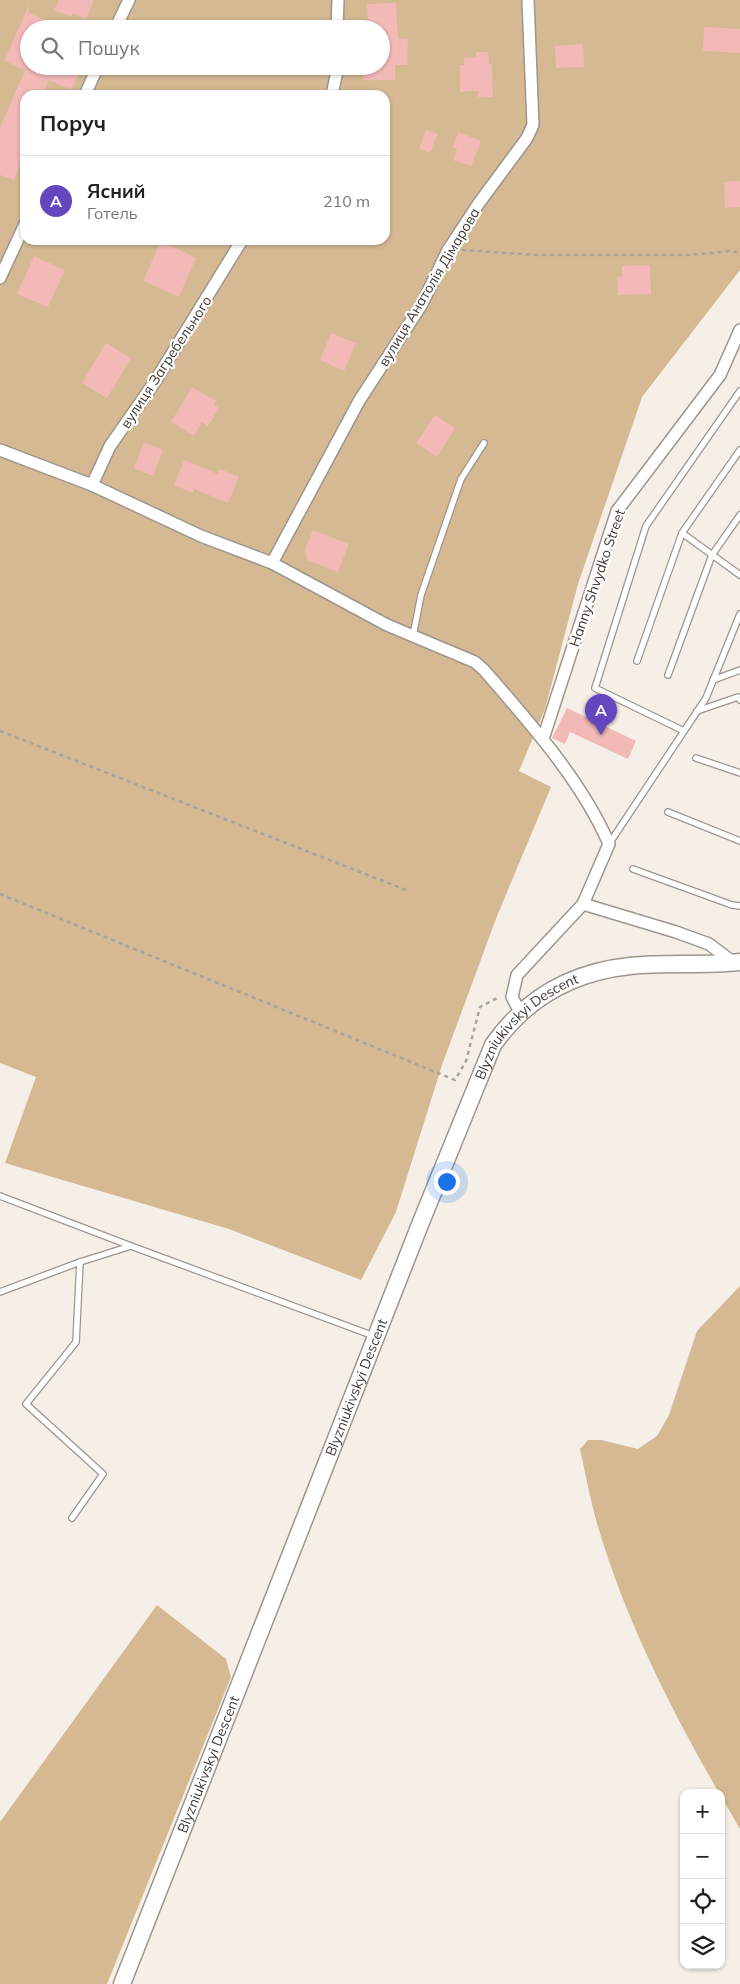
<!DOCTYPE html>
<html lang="uk">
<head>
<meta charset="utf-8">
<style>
  :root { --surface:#fff; --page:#f2f2f2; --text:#222; --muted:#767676; --line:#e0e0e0; --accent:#6447bf }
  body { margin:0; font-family:Mulish,sans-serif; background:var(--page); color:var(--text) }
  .controls { position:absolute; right:15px; bottom:15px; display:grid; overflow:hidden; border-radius:10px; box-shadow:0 1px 4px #0004 }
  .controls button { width:45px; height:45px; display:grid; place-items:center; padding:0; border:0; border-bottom:1px solid var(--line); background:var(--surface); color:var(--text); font:25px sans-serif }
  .you { position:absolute; left:446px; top:1181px; width:18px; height:18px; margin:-12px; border:4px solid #fff; border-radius:50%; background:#1a73e8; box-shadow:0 0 0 8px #1a73e833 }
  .badge { display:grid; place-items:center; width:32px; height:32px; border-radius:50%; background:var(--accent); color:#fff; font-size:16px; font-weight:700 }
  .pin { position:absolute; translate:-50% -41px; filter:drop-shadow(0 1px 2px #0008) }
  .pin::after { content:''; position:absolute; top:26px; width:18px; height:15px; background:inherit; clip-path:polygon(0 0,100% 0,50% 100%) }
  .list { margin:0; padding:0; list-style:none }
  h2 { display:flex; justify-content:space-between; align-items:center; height:65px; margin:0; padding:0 20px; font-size:21px }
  h2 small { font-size:16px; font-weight:400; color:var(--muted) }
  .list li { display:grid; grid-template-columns:32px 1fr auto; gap:15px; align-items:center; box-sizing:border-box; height:90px; padding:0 20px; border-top:1px solid var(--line) }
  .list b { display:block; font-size:19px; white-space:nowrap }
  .list p { margin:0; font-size:16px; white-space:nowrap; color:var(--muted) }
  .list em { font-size:16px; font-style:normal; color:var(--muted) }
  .icon { flex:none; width:28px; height:28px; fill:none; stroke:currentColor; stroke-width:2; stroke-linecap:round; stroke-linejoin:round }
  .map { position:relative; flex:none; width:740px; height:1984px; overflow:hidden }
  .search { position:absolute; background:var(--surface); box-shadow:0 1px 4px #0004; left:20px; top:20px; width:370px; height:55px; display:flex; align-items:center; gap:12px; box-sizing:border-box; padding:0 18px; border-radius:28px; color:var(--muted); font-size:19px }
  .panel { position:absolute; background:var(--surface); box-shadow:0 1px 4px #0004; left:20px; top:90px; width:370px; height:155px; border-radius:15px }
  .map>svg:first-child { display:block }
</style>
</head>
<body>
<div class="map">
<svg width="740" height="1984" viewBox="0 0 740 1984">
  <rect width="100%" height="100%" fill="#f5efe7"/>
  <!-- green -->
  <g fill="#d4b992" fill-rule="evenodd">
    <path d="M0,0H740V270L642,397L578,584L545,709L519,771L551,787L497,916L442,1065L396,1212L361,1280L229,1229L5,1163L36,1077L0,1063ZM29,29H381V66H29ZM25,95H385V240H25Z"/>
    <path d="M740,1286V1829L721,1796V1793H719C671,1709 627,1623 599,1530C591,1504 586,1476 580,1449L588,1440H601L638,1449L657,1436L669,1415L697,1331Z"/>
    <path d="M157,1605L226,1659L231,1677L107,1984H0V1822Z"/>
  </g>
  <!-- building -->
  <g fill="#f2b9b7">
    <path d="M59,0H94L86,19L73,13L71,17L54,10Z"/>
    <path d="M396,3L398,39H408L407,65H395V80H363V66H381V26L368,27L367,4Z"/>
    <path d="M29,5V13L64,29H29V66H51L65,73L68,66H82L71,90L49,80L43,95H25V152L14,180L0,175V128L25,70L4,61Z"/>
    <path d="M704,27L740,29V53L703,51Z"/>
    <path d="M583,44L584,67L556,68L555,46Z"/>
    <path d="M476,52H488L489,64H492L493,97H478V91L460,92V65H464V58H476Z"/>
    <path d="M426,130L438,134L430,153L419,148Z"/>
    <path d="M458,132L481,141L471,166L453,160L457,149L453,147Z"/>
    <path d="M740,181V207L725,208L724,182Z"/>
    <path d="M161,241L196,258L179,297L143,281Z"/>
    <path d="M34,256L65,270L48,307L17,294Z"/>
    <path d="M650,265L651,294L618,295L617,277L622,276V266Z"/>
    <path d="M331,333L356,343L344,371L320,360Z"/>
    <path d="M106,343L131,358L107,398L82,383Z"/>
    <path d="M192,387L216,401L214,405L219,408L208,426L202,422L194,436L171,422Z"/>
    <path d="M435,415L455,428L437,457L416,443Z"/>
    <path d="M144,442L163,450L153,476L134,468Z"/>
    <path d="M184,460L218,474L220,469L239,477L228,503L194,489L193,493L174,485Z"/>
    <path d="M313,530L349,544L338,572L307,560L305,549Z"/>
    <path d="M567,708L636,741L628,759L570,732L565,744L552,738Z"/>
  </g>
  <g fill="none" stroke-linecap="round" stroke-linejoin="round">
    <!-- lane casing -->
    <g stroke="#9c968e" stroke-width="8">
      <g id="lane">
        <path d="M682,533L740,575"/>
        <path d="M413,636L421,595L461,479L484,443"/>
        <path d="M637,661L682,533L740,450"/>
        <path d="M668,675L712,555L740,515"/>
        <path d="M713,680L740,670"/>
        <path d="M697,711L738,697L740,700"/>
        <path d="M684,731L595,688L646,526L740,391"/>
        <path d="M696,758L740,773"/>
        <path d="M668,812L740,841"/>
        <path d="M609,844L706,698L740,614"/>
        <path d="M633,869L732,905L740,906"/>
        <path d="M0,1196L131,1246"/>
        <path d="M0,1292L80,1262L131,1246L374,1336"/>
        <path d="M72,1518L103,1474L26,1404L76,1342L80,1262"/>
      </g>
    </g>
    <!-- street casing -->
    <g stroke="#9c968e" stroke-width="14">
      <g id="street">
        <path d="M115,29L129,0"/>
        <path d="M337,29L338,0"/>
        <path d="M85,95L98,66"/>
        <path d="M332,95L338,66"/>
        <path d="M0,278L25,224"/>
        <path d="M0,450L92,485L201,536L272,563L387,625L475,662L484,670C529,722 582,781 609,844L583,904L517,975L512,997L520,1012"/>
        <path d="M92,485L110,446L154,383L242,240"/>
        <path d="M272,563L359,401L422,304L448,250L479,203L527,138L533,125L528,0"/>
        <path d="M543,739L617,511L720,375L740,330"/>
        <path d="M583,904L676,932L709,944L734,963"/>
      </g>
    </g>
    <!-- secondary casing -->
    <g stroke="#9c968e" stroke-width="19">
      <g id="secondary">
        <path id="s1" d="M122,1984L421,1222L493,1045C526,998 572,972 630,966C666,962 703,966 740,962"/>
      </g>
    </g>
    <!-- path -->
    <g stroke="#a6a29c" stroke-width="2.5" stroke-dasharray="4 4" stroke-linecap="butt">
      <path d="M462,250L536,255H689L731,251L740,253"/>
      <path d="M0,731L406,890"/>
      <path d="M0,894L455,1080L466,1061L480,1007L499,997"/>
    </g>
    <!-- lane -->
    <use href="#lane" stroke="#fff" stroke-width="5.5"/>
    <!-- street -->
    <use href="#street" stroke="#fff" stroke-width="11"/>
    <!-- secondary -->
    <use href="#secondary" stroke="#fff" stroke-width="16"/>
  </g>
  <g text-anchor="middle" stroke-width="4.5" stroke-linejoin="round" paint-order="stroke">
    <!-- street labels -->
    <g font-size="14" fill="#3b3935" stroke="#fffdfc">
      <text transform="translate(429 287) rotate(-59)" y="5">вулиця Анатолія Дімарова</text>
      <text transform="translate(166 362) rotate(-57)" y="5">вулиця Загребельного</text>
      <text transform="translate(597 578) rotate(-71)" y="5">Hanny Shvydko Street</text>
      <text dy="5" stroke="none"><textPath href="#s1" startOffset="1046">Blyzniukivskyi Descent</textPath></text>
      <text dy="5" stroke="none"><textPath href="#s1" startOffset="641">Blyzniukivskyi Descent</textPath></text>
      <text dy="5" stroke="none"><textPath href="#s1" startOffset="236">Blyzniukivskyi Descent</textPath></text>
    </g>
  </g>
</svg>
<div class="controls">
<button>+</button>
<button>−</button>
<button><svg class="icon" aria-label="locate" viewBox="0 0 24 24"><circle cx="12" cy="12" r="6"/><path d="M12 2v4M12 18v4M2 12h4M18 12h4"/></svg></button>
<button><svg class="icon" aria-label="layers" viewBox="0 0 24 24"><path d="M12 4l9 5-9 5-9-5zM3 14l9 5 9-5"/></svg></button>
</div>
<div class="you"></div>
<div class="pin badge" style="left:601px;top:735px">A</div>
<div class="search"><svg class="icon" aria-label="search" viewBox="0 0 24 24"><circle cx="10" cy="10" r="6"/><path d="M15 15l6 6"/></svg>Пошук</div>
<section class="panel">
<h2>Поруч<small></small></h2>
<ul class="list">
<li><span class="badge">A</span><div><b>Ясний</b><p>Готель</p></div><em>210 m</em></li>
</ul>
</section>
</div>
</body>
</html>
